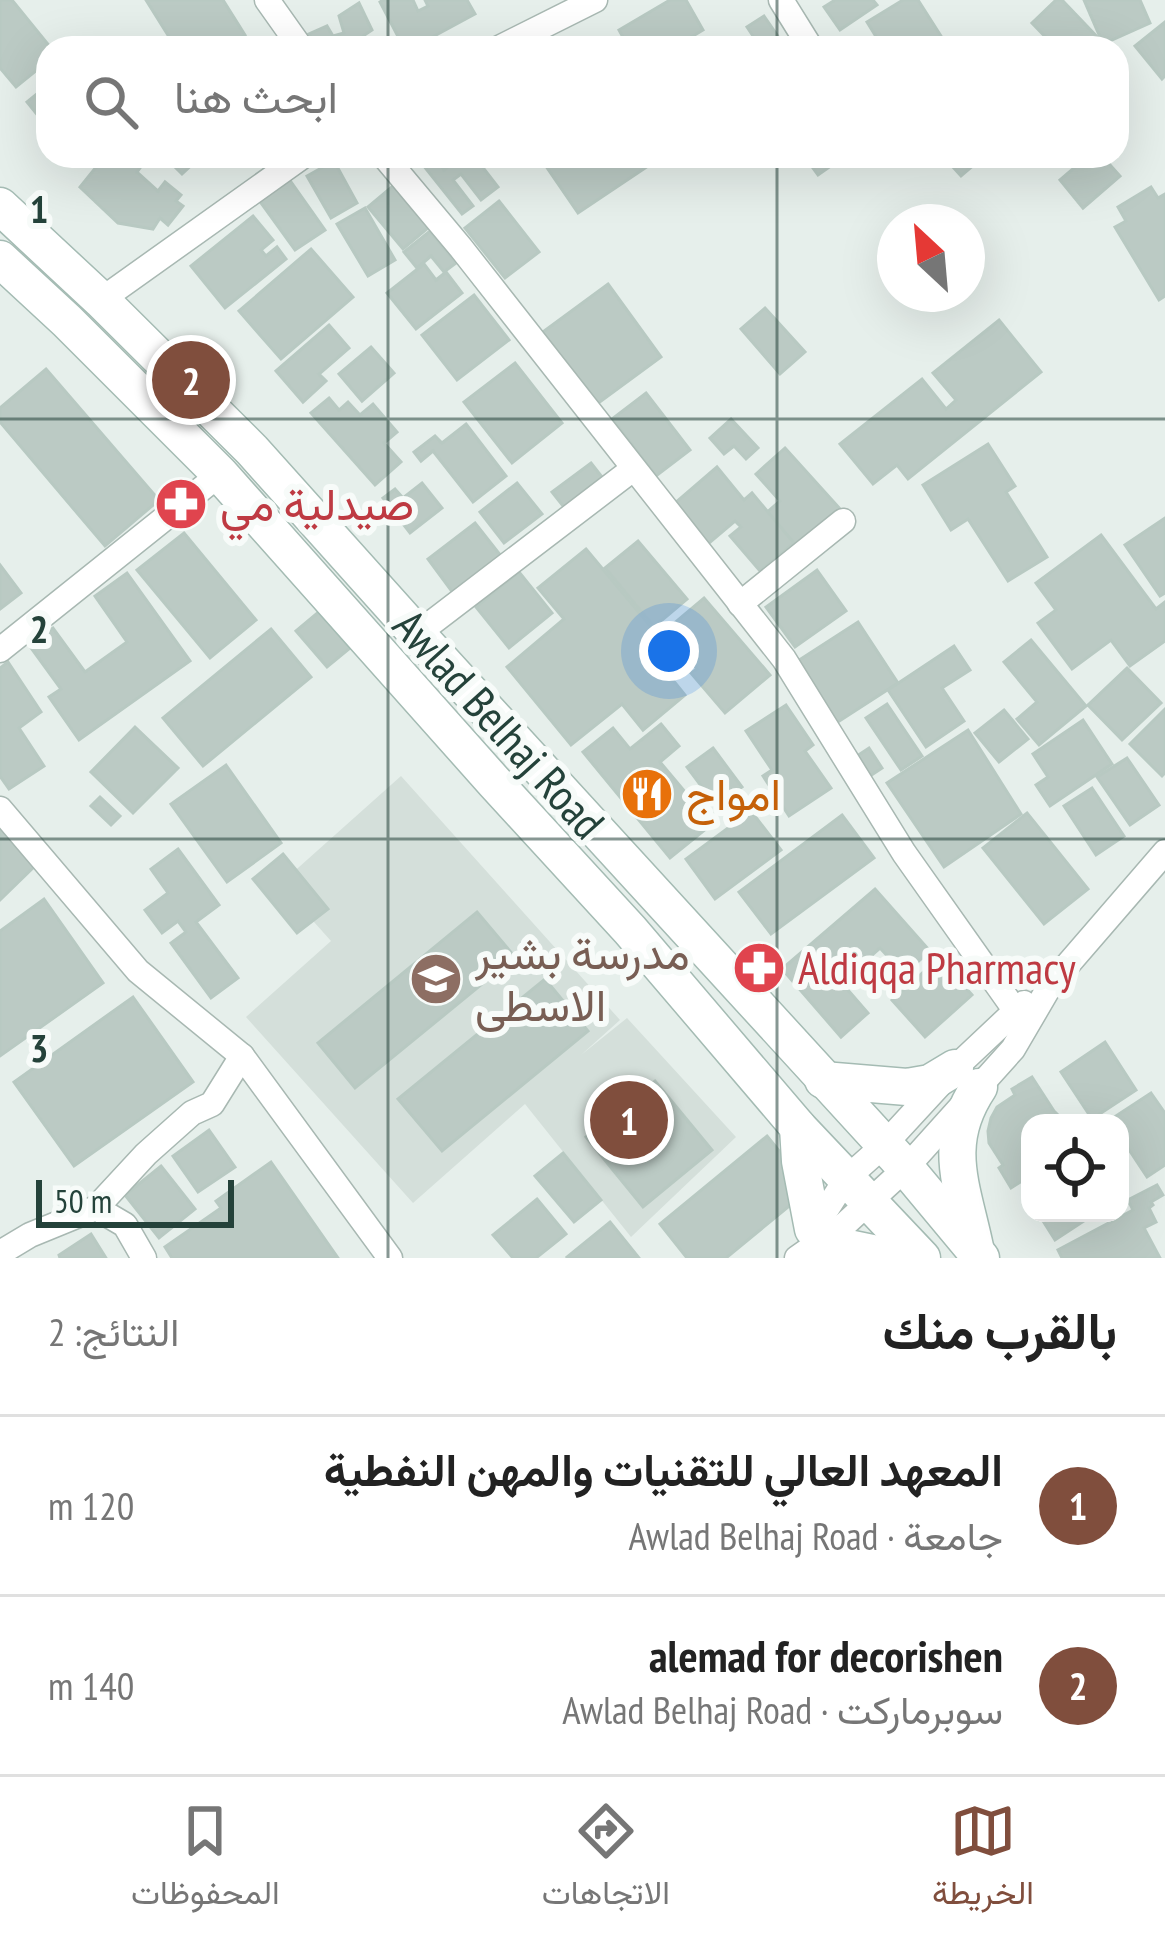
<!DOCTYPE html>
<html lang="ar">
<head>
<meta charset="utf-8">
<style>
  :root { --surface:#fff; --page:#f2f2f2; --text:#222; --muted:#767676; --line:#e0e0e0; --accent:#804e3d }
  body { margin:0; font-family:"PT Sans Narrow",Vazirmatn,sans-serif; background:var(--page); color:var(--text); direction:rtl }
  .controls { position:absolute; right:36px; bottom:36px; display:grid; overflow:hidden; border-radius:24px; box-shadow:0 12px 48px #0002 }
  .controls button { width:108px; height:108px; display:grid; place-items:center; padding:0; border:0; border-bottom:3px solid var(--line); background:var(--surface); color:var(--text); font:60px sans-serif }
  .compass { position:absolute; left:877px; top:204px; width:108px; height:108px; border-radius:50%; background:var(--surface); box-shadow:0 12px 48px #0002; rotate:334deg }
  .scale { position:absolute; left:36px; bottom:30px; width:198px; box-sizing:border-box; padding-left:12px; border:6px solid #24423a; border-top:0; font-size:33px; line-height:42px; white-space:nowrap; color:#24423a; -webkit-text-stroke:9px #f7fbf9; paint-order:stroke }
  .you { position:absolute; left:669px; top:651px; width:42px; height:42px; margin:-30px; border:9px solid #fff; border-radius:50%; background:#1a73e8; box-shadow:0 0 0 18px #1a73e833 }
  .badge { display:grid; place-items:center; width:78px; height:78px; border-radius:50%; background:var(--accent); color:#fff; font-size:39px; font-weight:700 }
  .pin { position:absolute; translate:-50% -50%; border:6px solid #fff; box-shadow:0 3px 12px #0006 }
  .list { margin:0; padding:0; list-style:none }
  h2 { display:flex; justify-content:space-between; align-items:center; height:156px; margin:0; padding:0 48px; font-size:51px }
  h2 small { font-size:39px; font-weight:400; color:var(--muted) }
  .list li { display:grid; grid-template-columns:78px 1fr auto; gap:36px; align-items:center; box-sizing:border-box; height:180px; padding:0 48px; border-top:3px solid var(--line) }
  .list b { display:block; font-size:45px; white-space:nowrap }
  .list p { margin:0; font-size:39px; white-space:nowrap; color:var(--muted) }
  .list em { font-size:39px; font-style:normal; color:var(--muted) }
  .icon { flex:none; width:66px; height:66px; fill:none; stroke:currentColor; stroke-width:2; stroke-linecap:round; stroke-linejoin:round }
  .map { position:relative; flex:none; width:1165px; height:1258px; overflow:hidden; direction:ltr }
  .search { position:absolute; background:var(--surface); box-shadow:0 12px 48px #0002; left:36px; right:36px; top:36px; height:132px; display:flex; align-items:center; gap:30px; box-sizing:border-box; padding:0 42px; border-radius:36px; color:var(--muted); font-size:45px }
  .sheet { height:516px; background:var(--surface) }
  nav { display:flex; justify-content:space-around; align-items:center; box-sizing:border-box; height:168px; border-top:3px solid var(--line); background:var(--surface); font-size:33px; color:var(--muted) }
  nav a { display:grid; justify-items:center; gap:6px }
  nav .on { color:var(--accent) }
  .map>svg:first-child { display:block }
</style>
</head>
<body>
<div class="map">
<svg width="1165" height="1258" viewBox="0 0 1165 1258">
  <rect width="100%" height="100%" fill="#e6efeb"/>
  <!-- built -->
  <path fill="#d4dfda" d="M401,776L620,1020L581,1055L627,1018L736,1137L631,1237L525,1104L413,1203L246,1017L331,941L280,884Z"/>
  <!-- building -->
  <g fill="#bbcac4" stroke="#b8c9c2" stroke-width="3">
    <path d="M0,0H12L51,48H48V61L16,87L0,68Z"/>
    <path d="M146,0H223L245,35L224,48H176Z"/>
    <path d="M383,0H413L418,11L428,6L425,0H467L475,14L412,48H404L380,2Z"/>
    <path d="M670,0H686L703,30L673,48H629L619,30Z"/>
    <path d="M835,0H873L877,5L840,30L824,7Z"/>
    <path d="M903,0H918L941,36L923,48H883L867,22Z"/>
    <path d="M1056,0H1062L1102,42L1095,48H1056L1032,23Z"/>
    <path d="M1084,0H1140L1150,23L1103,44Z"/>
    <path d="M359,3L372,30L363,36L358,48H323L321,43L316,46L309,34L327,26L333,36L344,33L339,16Z"/>
    <path d="M764,16L786,48H761L747,27Z"/>
    <path d="M1165,22V76L1162,79L1135,46Z"/>
    <path d="M48,85V128L27,102Z"/>
    <path d="M105,156H139L145,161L137,172L158,191L165,182L181,195L176,201L183,206L168,225L160,218L153,229L118,223L80,187Z"/>
    <path d="M164,156H193L197,160L182,174Z"/>
    <path d="M434,156L444,170L462,156H474L498,187L481,200L461,174L453,180L473,206L462,214L423,165Z"/>
    <path d="M539,156H663L578,213Z"/>
    <path d="M813,156H845L818,175L807,160Z"/>
    <path d="M943,156H980L982,158L961,176Z"/>
    <path d="M1088,156H1102L1120,176L1083,208L1060,180Z"/>
    <path d="M334,161L357,203L331,218L307,176Z"/>
    <path d="M289,179L325,230L295,250L259,200Z"/>
    <path d="M394,185L429,227L403,249L368,207Z"/>
    <path d="M1151,187L1158,198L1165,194V296L1159,300L1115,227L1126,221L1118,207Z"/>
    <path d="M499,201L539,252L505,278L465,228Z"/>
    <path d="M365,208L395,260L368,276L337,224Z"/>
    <path d="M253,216L273,240L261,250L266,256L277,247L286,259L225,308L191,266Z"/>
    <path d="M430,231L456,263L444,272L431,256L417,268L404,252Z"/>
    <path d="M311,249L353,297L281,359L239,311Z"/>
    <path d="M424,264L436,280L446,272L462,293L416,329L387,293Z"/>
    <path d="M608,284L661,357L593,407L540,334Z"/>
    <path d="M474,295L509,340L457,380L422,335Z"/>
    <path d="M765,308L805,352L780,374L741,329Z"/>
    <path d="M999,320L1041,372L908,479L897,465L873,484L840,444L922,379L946,409L956,400L933,373Z"/>
    <path d="M329,325L349,348L319,374L326,381L303,402L276,371Z"/>
    <path d="M371,347L394,373L362,401L339,374Z"/>
    <path d="M515,363L562,423L512,463L464,402Z"/>
    <path d="M46,369L159,500L105,546L0,422V408Z"/>
    <path d="M646,393L690,450L656,476L612,419Z"/>
    <path d="M329,398L339,410L348,402L360,415L373,404L397,432L384,443L401,462L375,485L311,413Z"/>
    <path d="M731,419L758,448L746,459L734,446L724,454L710,438Z"/>
    <path d="M466,424L506,476L473,502L433,451L421,461L414,452L435,436L442,443Z"/>
    <path d="M988,444L1015,486L1006,492L1047,557L1008,581L968,519L951,530L923,485Z"/>
    <path d="M785,448L841,510L798,549L765,514L780,501L756,474Z"/>
    <path d="M591,463L609,486L571,516L552,492Z"/>
    <path d="M717,467L744,500L752,493L794,543L760,571L730,536L741,527L735,521L708,544L674,504Z"/>
    <path d="M422,483L442,508L410,533L383,498L395,489L403,498Z"/>
    <path d="M517,483L542,514L504,543L480,512Z"/>
    <path d="M1165,518V593L1160,596L1125,545Z"/>
    <path d="M475,523L501,556L453,593L428,559Z"/>
    <path d="M184,533L256,620L210,658L137,570Z"/>
    <path d="M1101,535L1156,609L1165,602V641L1130,666L1111,640L1072,669L1038,623L1056,610L1036,583Z"/>
    <path d="M638,541L687,599L654,627L605,568Z"/>
    <path d="M586,549L677,658L664,669L685,695L643,730L622,704L571,745L507,667L564,619L538,588Z"/>
    <path d="M0,565L21,593L0,609Z"/>
    <path d="M817,570L846,611L795,647L766,607Z"/>
    <path d="M519,572L552,613L509,648L476,607Z"/>
    <path d="M127,573L190,661L79,740L49,697L61,689L29,645L53,628L85,672L127,642L95,596Z"/>
    <path d="M704,598L770,675L725,713L691,673L697,669L665,631Z"/>
    <path d="M320,611L350,648L327,667L296,631Z"/>
    <path d="M858,622L898,683L827,729L787,668Z"/>
    <path d="M271,629L311,677L203,766L163,718Z"/>
    <path d="M1031,640L1086,706L1039,745L1017,719L1037,702L1004,662Z"/>
    <path d="M954,646L970,670L942,688L964,721L926,747L888,690Z"/>
    <path d="M8,662L41,712L19,728L44,766L9,789L0,776V668Z"/>
    <path d="M1127,668L1161,703L1122,740L1088,705Z"/>
    <path d="M887,704L922,756L901,770L866,718Z"/>
    <path d="M786,705L813,745L805,751L831,788L789,816L763,776L772,770L746,731Z"/>
    <path d="M1165,709V773L1162,776L1130,744Z"/>
    <path d="M1004,710L1028,739L999,762L975,733Z"/>
    <path d="M1083,720L1112,764L1050,806L1036,785L1048,777L1033,754Z"/>
    <path d="M661,724L679,746L660,762L712,824L670,858L583,752L613,728L630,749Z"/>
    <path d="M135,727L178,768L133,813L91,772Z"/>
    <path d="M968,730L1021,814L944,867L887,783Z"/>
    <path d="M713,748L742,787L716,806L687,767Z"/>
    <path d="M869,748L882,768L861,782L848,762Z"/>
    <path d="M1127,758L1159,805L1130,825L1097,777Z"/>
    <path d="M226,765L281,843L227,882L171,804Z"/>
    <path d="M1092,788L1124,836L1096,855L1064,806Z"/>
    <path d="M100,797L120,816L111,825L91,806Z"/>
    <path d="M751,811L781,850L715,899L686,859Z"/>
    <path d="M1027,813L1088,889L1044,924L983,848Z"/>
    <path d="M842,815L874,858L771,934L739,892Z"/>
    <path d="M0,822L39,862L0,900Z"/>
    <path d="M178,849L219,905L196,922L238,978L211,998L171,943L186,932L178,921L162,933L145,910L168,893L151,869Z"/>
    <path d="M283,854L328,909L297,933L253,879Z"/>
    <path d="M875,889L930,951L904,974L880,948L841,982L868,1013L841,1037L782,969Z"/>
    <path d="M44,899L103,983L0,1056V931Z"/>
    <path d="M477,912L515,957L355,1088L318,1043Z"/>
    <path d="M939,958L972,995L925,1037L892,1000Z"/>
    <path d="M545,979L588,1031L442,1151L398,1099Z"/>
    <path d="M133,997L193,1082L74,1166L14,1082Z"/>
    <path d="M1105,1042L1136,1090L1092,1119L1061,1072Z"/>
    <path d="M1032,1077L1054,1111L1061,1118L1065,1117L1068,1123H1030V1176L1011,1188L999,1168L1003,1165L989,1143L988,1131L991,1118L997,1107L1015,1095L1012,1089Z"/>
    <path d="M655,1081L712,1150L643,1207L586,1137Z"/>
    <path d="M1151,1093L1165,1113V1165L1147,1177L1120,1136V1123H1112L1110,1120Z"/>
    <path d="M209,1130L235,1167L198,1192L173,1156Z"/>
    <path d="M767,1136L810,1189L726,1258H687L660,1224Z"/>
    <path d="M563,1153L601,1200L574,1222L535,1176Z"/>
    <path d="M271,1162L338,1258H172L165,1247L221,1208L216,1201Z"/>
    <path d="M161,1166L195,1209L159,1238L125,1195Z"/>
    <path d="M1157,1185L1163,1195L1151,1202L1153,1205L1149,1208L1156,1222L1144,1228L1160,1258H1062L1058,1250L1133,1210L1128,1200Z"/>
    <path d="M537,1199L566,1234L536,1258H513L493,1235Z"/>
    <path d="M1038,1213H1096L1055,1240Z"/>
    <path d="M610,1222L639,1258H568L567,1257Z"/>
    <path d="M91,1234L106,1258H60L59,1255Z"/>
  </g>
  <g fill="none" stroke-linecap="round" stroke-linejoin="round">
    <!-- minor casing -->
    <g stroke="#a8b8b2" stroke-width="27">
      <g id="minor">
        <path d="M267,0L301,48"/>
        <path d="M781,0L809,45"/>
        <path d="M499,48L595,0"/>
        <path d="M384,156L461,248L784,659L904,853L1015,1010"/>
        <path d="M101,300L303,156"/>
        <path d="M740,604L843,521"/>
        <path d="M417,634L633,469"/>
        <path d="M0,650L220,474"/>
        <path d="M0,809L138,971L242,1056L390,1258"/>
        <path d="M96,1208L146,1154L192,1113L212,1104L242,1056"/>
        <path d="M812,1232L846,1179L884,1145L955,1068L1024,1003"/>
        <path d="M0,1253L30,1235L96,1208L125,1225L144,1258"/>
        <path d="M797,1258L844,1225L906,1168L1013,1049L1051,984L1165,852"/>
      </g>
    </g>
    <!-- secondary casing -->
    <g stroke="#a4bbb3" stroke-width="39">
      <g id="secondary">
        <path d="M0,206L101,300L252,450L417,634L906,1168L981,1258"/>
        <path d="M0,259L67,321L220,474L495,783L630,930L798,1127L922,1258"/>
        <path d="M823,1080L907,1087L930,1083L955,1068"/>
        <path d="M798,1127L800,1161L813,1229"/>
        <path d="M820,1242L897,1258"/>
        <path d="M975,1247C962,1185 941,1144 979,1087"/>
      </g>
    </g>
    <!-- minor -->
    <use href="#minor" stroke="#fff" stroke-width="24"/>
    <!-- secondary -->
    <use href="#secondary" stroke="#fff" stroke-width="36"/>
  </g>
  <!-- grid -->
  <path fill="none" stroke="#24423a" stroke-width="3" stroke-opacity="0.55" d="M388,0V48M777,0V48M388,156V1258M777,156V1258M0,419H1165M0,839H1165"/>
  <!-- icons -->
  <defs>
    <g id="pharmacy-disc" transform="scale(2.7)"><circle r="9.5" fill="#e0444e" stroke="#f7fbf9"/><path d="M-2-6h4v4h4v4h-4v4h-4v-4h-4v-4h4Z" fill="#fff"/></g>
    <g id="restaurant-disc" transform="scale(2.7)"><circle r="9.5" fill="#e8710a" stroke="#f7fbf9"/><path d="M-5-6h1v4h1v-4h1v4h1v-4h1v5L-1.5 .5V6h-2V.5L-5-1ZM5-6V6H3V1.5H1.5Q1.5-4 5-6Z" fill="#fff"/></g>
    <g id="school-disc" transform="scale(2.7)"><circle r="9.5" fill="#8d6e63" stroke="#f7fbf9"/><path d="M0-5L7-2L0 1L-7-2ZM-4 1L0 2.5L4 1V4Q0 6-4 4Z" fill="#fff"/></g>
  </defs>
  <g fill-rule="evenodd">
    <use href="#pharmacy-disc" x="181" y="504"/>
    <use href="#restaurant-disc" x="647" y="794"/>
    <use href="#pharmacy-disc" x="759" y="968"/>
    <use href="#school-disc" x="436" y="979"/>
  </g>
  <g text-anchor="middle" stroke-width="12" stroke-linejoin="round" paint-order="stroke">
    <!-- health labels -->
    <g font-size="45" fill="#be3a42" stroke="#f7fbf9" text-anchor="start">
      <text x="220" y="520">صيدلية مي</text>
      <text x="798" y="984">Aldiqqa Pharmacy</text>
    </g>
    <!-- street labels -->
    <g font-size="45" fill="#24423a" stroke="#f7fbf9">
      <text transform="translate(499 724) rotate(48)" y="16">Awlad Belhaj Road</text>
    </g>
    <!-- food labels -->
    <g font-size="45" fill="#c56008" stroke="#f7fbf9" text-anchor="start">
      <text x="686" y="810">امواج</text>
    </g>
    <!-- education labels -->
    <g font-size="45" fill="#785e54" stroke="#f7fbf9" text-anchor="start">
      <text x="475" y="969">مدرسة بشير<tspan x="475" dy="52">الاسطى</tspan></text>
    </g>
  </g>
  <g font-size="39" text-anchor="middle" font-weight="bold" fill="#24423a" stroke="#f7fbf9" stroke-width="12" stroke-linejoin="round" paint-order="stroke">
    <text x="39" y="223">1</text>
    <text x="39" y="643">2</text>
    <text x="39" y="1062">3</text>
  </g>
</svg>
<div class="controls">
<button><svg class="icon" aria-label="locate" viewBox="0 0 24 24"><circle cx="12" cy="12" r="6"/><path d="M12 2v4M12 18v4M2 12h4M18 12h4"/></svg></button>
</div>
<svg class="compass" viewBox="-18 -18 36 36"><path d="M0-13l5 13h-10z" fill="#e53935"/><path d="M0 13l5-13h-10z" fill="#767676"/></svg>
<div class="scale">50 m</div>
<div class="you"></div>
<div class="pin badge" style="left:629px;top:1120px">1</div>
<div class="pin badge" style="left:191px;top:380px">2</div>
<div class="search"><svg class="icon" aria-label="search" viewBox="0 0 24 24"><circle cx="10" cy="10" r="6"/><path d="M15 15l6 6"/></svg>ابحث هنا</div>
</div>
<section class="sheet">
<h2>بالقرب منك<small>النتائج: 2</small></h2>
<ul class="list">
<li><span class="badge">1</span><div><b>المعهد العالي للتقنيات والمهن النفطية</b><p>جامعة · Awlad Belhaj Road</p></div><em>120 m</em></li>
<li><span class="badge">2</span><div><b>alemad for decorishen</b><p>سوبرماركت · Awlad Belhaj Road</p></div><em>140 m</em></li>
</ul>
</section>
<nav>
<a class="on"><svg class="icon" aria-label="map" viewBox="0 0 24 24"><path d="M3 6l6-2 6 2 6-2v14l-6 2-6-2-6 2zM9 4v14M15 6v14"/></svg>الخريطة</a>
<a><svg class="icon" aria-label="directions" viewBox="0 0 24 24"><path d="M12 3l9 9-9 9-9-9zM9 14v-3h6M13 9l2 2-2 2"/></svg>الاتجاهات</a>
<a><svg class="icon" aria-label="saved" viewBox="0 0 24 24"><path d="M7 4h10v16l-5-4-5 4z"/></svg>المحفوظات</a>
</nav>
</body>
</html>
